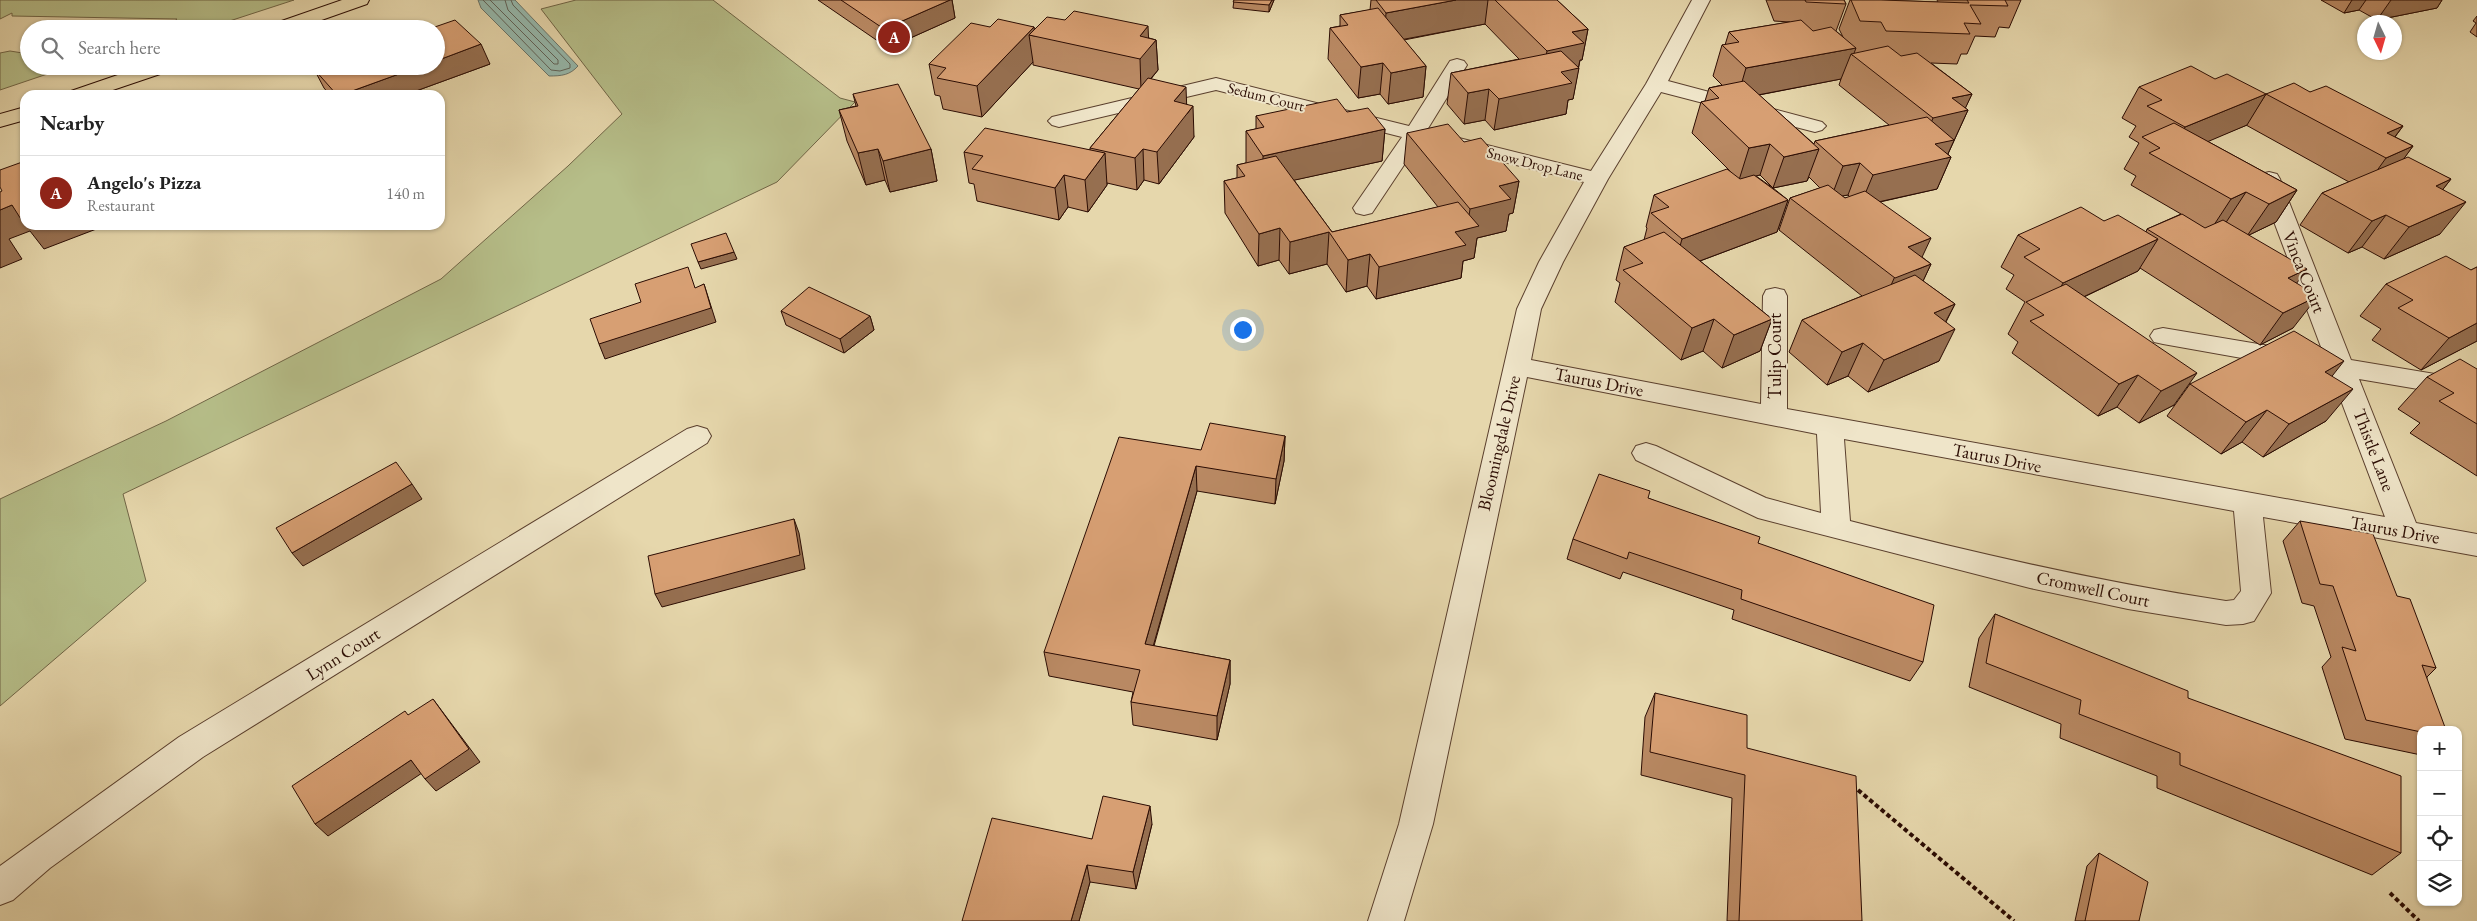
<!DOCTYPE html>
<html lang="en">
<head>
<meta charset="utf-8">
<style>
  :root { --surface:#fff; --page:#f6f6f6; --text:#222; --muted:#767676; --line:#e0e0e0; --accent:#8f2418 }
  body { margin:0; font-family:"EB Garamond",serif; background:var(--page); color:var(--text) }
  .controls { position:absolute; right:15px; bottom:15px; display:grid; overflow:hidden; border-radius:10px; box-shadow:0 1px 4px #0004 }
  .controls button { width:45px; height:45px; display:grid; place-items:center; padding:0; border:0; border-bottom:1px solid var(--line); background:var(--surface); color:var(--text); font:25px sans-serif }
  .compass { position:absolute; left:2357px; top:15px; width:45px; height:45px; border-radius:50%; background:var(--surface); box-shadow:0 1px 4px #0004; rotate:175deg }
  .you { position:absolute; left:1242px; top:329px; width:18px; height:18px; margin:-12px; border:4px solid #fff; border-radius:50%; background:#1a73e8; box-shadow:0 0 0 8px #1a73e833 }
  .badge { display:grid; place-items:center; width:32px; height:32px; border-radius:50%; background:var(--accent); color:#fff; font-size:16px; font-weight:700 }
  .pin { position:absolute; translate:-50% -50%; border:2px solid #fff; box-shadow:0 1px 5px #0006 }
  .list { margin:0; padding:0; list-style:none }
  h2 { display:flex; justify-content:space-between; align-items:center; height:65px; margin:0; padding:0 20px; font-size:21px }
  h2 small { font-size:16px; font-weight:400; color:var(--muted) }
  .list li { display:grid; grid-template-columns:32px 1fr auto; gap:15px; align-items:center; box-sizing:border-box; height:75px; padding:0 20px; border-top:1px solid var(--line) }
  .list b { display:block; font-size:19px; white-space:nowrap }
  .list p { margin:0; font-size:16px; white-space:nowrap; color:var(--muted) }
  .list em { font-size:16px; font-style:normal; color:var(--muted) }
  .icon { flex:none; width:28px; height:28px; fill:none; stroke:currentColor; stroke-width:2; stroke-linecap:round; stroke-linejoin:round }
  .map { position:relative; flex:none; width:2477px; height:921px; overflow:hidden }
  .search { position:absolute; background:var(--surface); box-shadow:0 1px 4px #0004; left:20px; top:20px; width:425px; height:55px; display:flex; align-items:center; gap:12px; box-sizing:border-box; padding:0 18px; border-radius:28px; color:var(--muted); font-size:19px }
  .panel { position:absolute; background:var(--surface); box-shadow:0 1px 4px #0004; left:20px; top:90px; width:425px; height:140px; border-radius:15px }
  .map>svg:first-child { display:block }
</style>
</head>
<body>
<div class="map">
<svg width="2477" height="921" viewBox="0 0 2477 921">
  <rect width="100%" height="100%" fill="#e6d7ac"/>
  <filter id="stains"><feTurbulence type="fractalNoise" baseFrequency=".004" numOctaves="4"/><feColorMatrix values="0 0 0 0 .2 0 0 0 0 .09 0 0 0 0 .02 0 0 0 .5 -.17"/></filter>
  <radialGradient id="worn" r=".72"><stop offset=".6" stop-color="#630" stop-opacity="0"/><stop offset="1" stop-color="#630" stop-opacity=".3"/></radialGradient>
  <!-- green -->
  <g fill="#b6be89" stroke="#706546">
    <path d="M0,0H294L205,29H165L177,19L12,16V13L0,19Z"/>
    <path d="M576,0H713L840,98L855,102L777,182L123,494L146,581L0,706V499L166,421L441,279L568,166L622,114L541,9Z"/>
    <path d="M10,51L29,54V66H71L0,90V53Z"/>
  </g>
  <!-- water -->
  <path fill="#96b9ad" stroke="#6b7469" d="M478,0H515L578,66C570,75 562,76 549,76L481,8Z"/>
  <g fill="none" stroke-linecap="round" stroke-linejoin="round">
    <!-- shore -->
    <g stroke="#606258" stroke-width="1">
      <path d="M483,0L551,70L560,71L570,68V64L513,5L511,0"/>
      <path d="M490,0L554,64H558V60L508,10L505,0"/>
    </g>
    <!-- minor casing -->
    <g stroke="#5a3f2d" stroke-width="2">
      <g id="minor">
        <path d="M1692,0H1710L1668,81L1822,122L1826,126L1822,130L1815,132L1661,92L1608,179L1563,262L1541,309L1531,360L1761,404L1763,296L1766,290L1775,288L1784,290L1787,296V409L2385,517L2331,374L2163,344L2154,342L2150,336L2154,330L2163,328L2324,355L2258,179L2261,174L2269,172L2277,174L2280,179L2351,360L2477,381V399L2359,379L2416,523L2477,534V556L2263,517L2271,593L2254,621L2243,624L2226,625L2128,609L2030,588L1758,518L1636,460L1632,453L1636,446L1646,443L1656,446L1766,498L1821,513L1817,434L1527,377L1433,824L1404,921H1368L1399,824L1517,309L1539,262L1584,182L1420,141L1372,213L1364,215L1356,213L1353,208L1402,137L1216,90L1059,127L1052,125L1048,121L1052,117L1216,78L1409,126L1450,61L1457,59L1464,61L1467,65L1427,130L1591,171L1646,84ZM1844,439L2234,511L2241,591L2234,600L2226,601C2099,582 1974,553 1850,521Z"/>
        <path d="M697,426L707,429L711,436L707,443L203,757L50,868L13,900L0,905V866L179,737L687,429Z"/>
      </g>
    </g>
    <!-- major casing -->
    <g stroke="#2b0c03" stroke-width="2">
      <g id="major">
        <path d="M342,0H369L367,4L296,29H267L270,25Z"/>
        <path d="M144,66H175L172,70L98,95H68L71,91Z"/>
        <path d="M25,107V120L0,127V114Z"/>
      </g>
    </g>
    <!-- path -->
    <g stroke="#2b0c03" stroke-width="4" stroke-dasharray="4.5 3" stroke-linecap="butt">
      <path d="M1858,790L2014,921"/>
      <path d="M2390,893L2419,921"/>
    </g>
    <!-- minor -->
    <use href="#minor" fill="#efe5c9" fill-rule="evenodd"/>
    <!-- major -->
    <use href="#major" fill="#e6d7ac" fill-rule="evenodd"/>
  </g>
  <!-- wall -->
  <g fill="#b98963" stroke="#2b0c03" fill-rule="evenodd">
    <path d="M818,0H952L955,18L888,48Z"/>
    <path d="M1234,0H1274L1269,12L1233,8Z"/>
    <path d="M1371,0H1557L1588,29L1582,60H1580L1573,99L1568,100L1566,114L1494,130L1485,120L1464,124L1447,104L1451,73L1519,59L1485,24L1404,40L1426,66L1423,97L1388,104L1380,94L1358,98L1328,59L1330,28L1340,26V15L1370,10Z"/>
    <path d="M1766,0H1844L1846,4L1836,31L1843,37L1839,29L1850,0H1881L1938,2L1937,0H2021L2009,28L1999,27L1995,37L1975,36L1967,54H1961L1957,64L1931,63L1972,94L1965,108L1968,110L1948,154L1951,157L1937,189L1880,202L1922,257L1931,264L1923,281L1955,304L1946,322L1939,361L1868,392L1848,376L1827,385L1789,352L1802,320L1862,296L1779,230L1790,198L1820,188L1809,177L1807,181L1773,188L1788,200L1777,232L1700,261L1772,319L1760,351L1722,368L1703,351L1681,360L1615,302L1620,283L1616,280L1624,247L1644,240L1647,228L1646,227L1654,195L1732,173L1692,133L1701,102L1705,101L1709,88L1722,85L1713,76L1722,45H1725L1729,32L1790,22L1774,21ZM1841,79L1839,85L1889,125L1815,141L1814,144L1759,95ZM1760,175L1773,188L1756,176ZM1848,195L1850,197L1845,198L1842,196Z"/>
    <path d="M2321,0H2442L2437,8L2377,20L2359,10L2344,13Z"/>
    <path d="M2477,16V37L2470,32L2476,23L2473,21Z"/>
    <path d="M990,27H1034V30L1149,38L1156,40L1158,70L1151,79L1187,104L1194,137L1159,184L1144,180L1137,190L1107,183V185L1088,212L1068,207L1059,220L977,201L974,184L969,183L964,152L1090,150V148L1139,89L1033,65V62L982,117L943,109L940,96L935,95L929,64Z"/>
    <path d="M490,64L405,95H330L324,88L314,69Z"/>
    <path d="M2139,87L2247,125L2207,141L2297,190L2276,222L2249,235L2296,283L2293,328L2260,345L2140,268L2138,271L2084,297L2174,405L2139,423L2117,407L2098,416L2012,353L2018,342L2008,334L2025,302L2006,289L2014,275L2001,267L2018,235L2104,221L2146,232L2147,229L2181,214L2131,185L2136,176L2124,169L2139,143L2129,137L2136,126L2122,118Z"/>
    <path d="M2310,92L2403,126L2395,137L2413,146L2404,158L2451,179L2443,189L2440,234L2384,259L2362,247L2348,253L2300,225L2322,193L2349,182L2246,125L2266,94Z"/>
    <path d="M853,94L931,149L937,181L890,192L885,180L866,185L847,141L839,110L856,106Z"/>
    <path d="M1347,112L1385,129L1382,161L1294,180L1332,232L1438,207L1404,164L1407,133L1464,142L1519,181L1513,213L1509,214L1506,231L1477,238L1474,258L1463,261L1461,278L1376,299L1367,286L1346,292L1327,264L1289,274L1279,260L1258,266L1225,213L1224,181L1237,178V165L1246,163V131L1256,129V116Z"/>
    <path d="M2477,267V341L2421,370L2372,340L2381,329L2360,316L2386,284L2471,270Z"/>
    <path d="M781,311L870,316L874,330L844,353L786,325Z"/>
    <path d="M2477,369V476L2410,433L2420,423L2398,409L2427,377Z"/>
    <path d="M2190,384L2326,421L2263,457L2242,442L2221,454L2167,416Z"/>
    <path d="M1285,436L1284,461L1275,504L1197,491L1154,646L1230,660V684L1217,740L1133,725L1131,702L1133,692L1049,676L1044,652L1201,450Z"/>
    <path d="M1648,498L1758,543L1923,662L1910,681L1732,619L1734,610L1623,572L1620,579L1567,559L1573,539Z"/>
    <path d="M2300,521L2397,596L2436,668L2427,677L2421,732V755L2345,739L2322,667L2331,657L2314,606L2302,603L2283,541Z"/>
    <path d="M1995,614L2188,698L2401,853L2372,875L2157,788V776L2060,738L2061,724L1969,687L1979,638Z"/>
    <path d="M1655,693L1747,748L1862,921H1727L1732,798L1641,775L1645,717Z"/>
    <path d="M1152,824L1136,889L1090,882L1079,921H962L1092,839Z"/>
    <path d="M2099,853L2139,921H2075L2087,866Z"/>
  </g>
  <!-- shaded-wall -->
  <g fill="#966f50" stroke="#2b0c03">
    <path d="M950,0H952L955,18L888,48L884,29Z"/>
    <path d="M1272,0H1274L1269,12V5Z"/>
    <path d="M1456,0H1488L1485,24L1384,43L1386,13Z"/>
    <path d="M2352,0H2366L2359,10L2344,13Z"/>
    <path d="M2391,0H2442L2437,8L2377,20Z"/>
    <path d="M1148,26L1149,48L1156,40L1158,70L1141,90L1140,59V36Z"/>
    <path d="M1034,27L1035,36L1029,35L1033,62L982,117L977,86Z"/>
    <path d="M1588,29L1582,60H1580L1578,69L1579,68L1573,99L1568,100L1566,114L1494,130L1499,99L1541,81L1547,51L1572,32Z"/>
    <path d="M481,44L490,64L405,95H341L421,66H436V61Z"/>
    <path d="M1856,48L1853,56L1851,54L1841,79L1737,99L1746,68Z"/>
    <path d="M1383,63L1380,94L1358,98L1361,67Z"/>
    <path d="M1426,66L1423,97L1388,104L1391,73Z"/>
    <path d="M1186,87L1187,114L1193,106L1194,137L1159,184L1157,152L1174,101Z"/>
    <path d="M1489,89L1485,120L1464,124L1468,93Z"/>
    <path d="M1972,94L1964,111L1968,110L1946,158L1951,157L1937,189L1860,206L1873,175L1920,149L1933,118L1952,98Z"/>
    <path d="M2266,94L2247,125L2167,159L2185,127Z"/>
    <path d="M2403,126L2381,155L2387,133Z"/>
    <path d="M1385,129L1382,161L1263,187V156Z"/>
    <path d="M1770,144L1760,175L1739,180L1749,148Z"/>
    <path d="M2413,146L2390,178L2363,190L2386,158Z"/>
    <path d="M878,149L885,180L866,185L858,153Z"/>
    <path d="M931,149L937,181L890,192L883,161Z"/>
    <path d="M1143,149L1144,180L1137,190L1135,158Z"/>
    <path d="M1819,149L1807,181L1773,188L1784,157Z"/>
    <path d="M1105,153L1107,185L1088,212L1085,180Z"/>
    <path d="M1860,163L1848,195L1831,198L1843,166Z"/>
    <path d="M1064,175L1068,207L1059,220L1055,188Z"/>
    <path d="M2451,179L2426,211L2436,186Z"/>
    <path d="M1519,181L1513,213L1509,214L1506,231L1477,238L1474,258L1463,261L1461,278L1376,299L1379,267L1455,232L1467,229L1470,209L1499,186Z"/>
    <path d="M2297,190L2276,222L2247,236L2269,204Z"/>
    <path d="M2246,192L2225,224L2210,231L2231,199Z"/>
    <path d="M1788,200L1777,232L1673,271L1682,239Z"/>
    <path d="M2466,202L2440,234L2384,259L2409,227Z"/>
    <path d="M12,205L25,222V225H97L99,228L44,249L30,231L9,239L22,259L0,268V210Z"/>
    <path d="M2386,215L2362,247L2348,253L2372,221Z"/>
    <path d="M1280,228L1279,260L1258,266L1259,234Z"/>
    <path d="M1329,232L1327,264L1289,274L1290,242Z"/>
    <path d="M1931,238L1916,270L1931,264L1916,296L1880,310L1908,247Z"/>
    <path d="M2158,239L2138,271L2045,315L2063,283Z"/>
    <path d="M734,252L737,259L701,269L698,262Z"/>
    <path d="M1370,254L1367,286L1346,292L1348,260Z"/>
    <path d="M2307,269L2283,302L2288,278Z"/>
    <path d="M704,284L716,322L605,359L599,344Z"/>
    <path d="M2318,296L2293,328L2260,345L2283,313Z"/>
    <path d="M1955,304L1938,336L1934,313Z"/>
    <path d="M870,316L874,330L844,353L840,339Z"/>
    <path d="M1714,319L1703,351L1681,360L1692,328Z"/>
    <path d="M1772,319L1760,351L1722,368L1734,335Z"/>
    <path d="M2477,323V341L2421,370L2449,338Z"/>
    <path d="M1955,329L1939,361L1868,392L1884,360Z"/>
    <path d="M1863,343L1848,376L1827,385L1842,352Z"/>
    <path d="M2344,361L2318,394L2325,372Z"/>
    <path d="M2197,373L2174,405L2139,423L2161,391Z"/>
    <path d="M2138,375L2117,407L2098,416L2119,384Z"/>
    <path d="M2353,389L2326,421L2263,457L2289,424Z"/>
    <path d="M2267,410L2242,442L2221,454L2246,422Z"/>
    <path d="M1285,436L1284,461L1275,504L1276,479Z"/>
    <path d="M1196,466L1197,491L1147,668L1145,644Z"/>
    <path d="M412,484L422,499L303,566L292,553Z"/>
    <path d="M794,519L799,533L805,569L662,607L655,594Z"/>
    <path d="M1230,660V684L1217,740V716Z"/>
    <path d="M433,699L480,762L436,791L425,779Z"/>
    <path d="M411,760L422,773L328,836L315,824Z"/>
    <path d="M1150,806L1152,824L1136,889L1133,872Z"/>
    <path d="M1087,865L1090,882L1079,921H1071Z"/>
  </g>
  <!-- building -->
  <g fill="#d79f73" stroke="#2b0c03">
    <path d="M841,0H950L884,29Z"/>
    <path d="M1234,0H1272L1269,5L1233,2Z"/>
    <path d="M1376,0H1456L1386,13Z"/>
    <path d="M1495,0H1557L1588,29L1572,32L1584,43L1547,51Z"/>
    <path d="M1805,0H1844L1846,4L1806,2Z"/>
    <path d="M1851,0H1881L1969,3L1967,0H2005L2008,6L1970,5L1981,24L1964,23L1970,34L1886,31L1881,22L1860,21Z"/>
    <path d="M1378,8L1426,66L1391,73L1383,63L1361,67L1330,28L1348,25L1340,15Z"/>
    <path d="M1074,11L1148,26L1140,36L1156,40L1140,59L1029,35L1047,17L1065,20Z"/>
    <path d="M998,19L1034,27L977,86L937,78L946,68L929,64L971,23L990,27Z"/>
    <path d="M455,20L481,44L436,61V29H429Z"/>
    <path d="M1801,20L1813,31L1831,27L1856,48L1746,68L1722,45L1739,42L1729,32Z"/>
    <path d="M1888,46L1901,56L1917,53L1972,94L1952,98L1968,110L1933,118L1851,54Z"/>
    <path d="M1561,51L1579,68L1561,72L1572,83L1499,99L1489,89L1468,93L1451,73Z"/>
    <path d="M321,66H421L341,95H337L314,69Z"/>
    <path d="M2191,66L2215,79L2227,74L2266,94L2185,127L2147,106L2162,100L2139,87Z"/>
    <path d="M1148,78L1186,87L1174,101L1193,106L1157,152L1143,149L1135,158L1090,148Z"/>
    <path d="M1744,81L1819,149L1784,157L1770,144L1749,148L1701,102L1719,98L1709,88Z"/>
    <path d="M2294,83L2310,92L2326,86L2403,126L2387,133L2413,146L2386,158L2266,94Z"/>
    <path d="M898,84L931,149L883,161L878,149L858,153L839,110L858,106L853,94Z"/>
    <path d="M1337,99L1347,112L1368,108L1385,129L1263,156L1246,131L1264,127L1256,116Z"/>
    <path d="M1927,117L1954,140L1935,144L1951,157L1873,175L1860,163L1843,166L1815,141Z"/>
    <path d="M2174,123L2297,190L2269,204L2246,192L2231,199L2149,153L2160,148L2142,137Z"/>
    <path d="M1448,124L1464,142L1481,138L1519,181L1499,186L1511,199L1470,209L1407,133Z"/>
    <path d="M985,128L1105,153L1085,180L1064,175L1055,188L972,169L983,156L964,152Z"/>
    <path d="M1276,156L1332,232L1458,202L1479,226L1455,232L1466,245L1379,267L1370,254L1348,260L1329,232L1290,242L1280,228L1259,234L1224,181L1245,176L1237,165Z"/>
    <path d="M2408,157L2451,179L2436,186L2466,202L2409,227L2386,215L2372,221L2322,193Z"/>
    <path d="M25,161V224H24L12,205L0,210V192L2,191L0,187V170Z"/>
    <path d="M1727,169L1740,179L1754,175L1788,200L1682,239L1651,213L1669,207L1654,195Z"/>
    <path d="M1828,185L1845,198L1865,191L1931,238L1908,247L1931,264L1895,278L1790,198Z"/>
    <path d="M2081,207L2104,221L2118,215L2158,239L2063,283L2024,257L2040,249L2018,235Z"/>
    <path d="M2182,214L2205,228L2223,220L2307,269L2288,278L2318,296L2283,313L2147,229Z"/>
    <path d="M1664,232L1772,319L1734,335L1714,319L1692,328L1623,270L1643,263L1624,247Z"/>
    <path d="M726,233L734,252L698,262L691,244Z"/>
    <path d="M2446,256L2471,270L2477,267V323L2449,338L2398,308L2413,300L2386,284Z"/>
    <path d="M688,267L695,288L704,284L711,308L599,344L590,319L641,302L635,284Z"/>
    <path d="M1915,275L1955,304L1934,313L1955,329L1884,360L1863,343L1842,352L1802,320Z"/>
    <path d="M2066,284L2197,373L2161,391L2138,375L2119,384L2030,321L2044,315L2026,302Z"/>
    <path d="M809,287L870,316L840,339L781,311Z"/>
    <path d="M2294,331L2344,361L2325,372L2353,389L2289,424L2267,410L2246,422L2190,384Z"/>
    <path d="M2460,359L2477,369V424L2439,401L2454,393L2427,377Z"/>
    <path d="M1210,423L1285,436L1276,479L1196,466L1145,644L1230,660L1217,716L1131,702L1140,670L1044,652L1119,437L1201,450Z"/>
    <path d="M396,462L412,484L292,553L276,528Z"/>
    <path d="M1599,474L1650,491L1648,498L1760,537L1758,543L1934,605L1923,662L1741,599L1742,590L1629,552L1627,559L1573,539Z"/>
    <path d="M794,519L800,555L655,594L648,556Z"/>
    <path d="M2300,521L2373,534L2397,596L2410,599L2436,668L2422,665L2446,730H2421V732L2366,720L2342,647L2356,651L2333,586L2320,584Z"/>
    <path d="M1995,614L2188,691V698L2401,776V853L2180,765V753L2079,714L2081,700L1986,663Z"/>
    <path d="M1655,693L1747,715V748L1856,776L1862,921H1739L1745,775L1650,752Z"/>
    <path d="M433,699L469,749L425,779L411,760L315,824L292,786L405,711L408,715Z"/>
    <path d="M1103,796L1150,806L1133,872L1087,865L1071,921H962L992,818L1092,839Z"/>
    <path d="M2099,853L2148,882L2139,921H2085Z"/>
  </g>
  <g text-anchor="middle" stroke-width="4" stroke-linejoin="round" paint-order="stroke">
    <!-- far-street labels -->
    <g font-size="15" fill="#2b0c03" stroke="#efe5c9">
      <text transform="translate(1266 97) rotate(14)" y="5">Sedum Court</text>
      <text transform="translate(1535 164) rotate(14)" y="5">Snow Drop Lane</text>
    </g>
    <!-- street labels -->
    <g font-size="18" fill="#2b0c03" stroke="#efe5c9">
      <text transform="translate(2304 272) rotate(68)" y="6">Vinca Court</text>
      <text transform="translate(1775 356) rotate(-90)" y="6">Tulip Court</text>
      <text transform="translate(1599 382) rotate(11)" y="6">Taurus Drive</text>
      <text transform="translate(1499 443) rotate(-77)" y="6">Bloomingdale Drive</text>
      <text transform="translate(2374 450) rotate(69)" y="6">Thistle Lane</text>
      <text transform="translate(1997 458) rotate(11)" y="6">Taurus Drive</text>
      <text transform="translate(2395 530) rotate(10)" y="6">Taurus Drive</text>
      <text transform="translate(2093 589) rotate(12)" y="6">Cromwell Court</text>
      <text transform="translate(343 654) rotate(-32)" y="6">Lynn Court</text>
    </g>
  </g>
  <rect width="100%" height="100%" filter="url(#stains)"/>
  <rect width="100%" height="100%" fill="url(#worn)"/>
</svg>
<div class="controls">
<button>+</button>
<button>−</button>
<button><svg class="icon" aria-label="locate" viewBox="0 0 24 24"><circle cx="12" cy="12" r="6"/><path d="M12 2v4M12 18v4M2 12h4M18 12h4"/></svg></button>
<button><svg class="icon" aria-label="layers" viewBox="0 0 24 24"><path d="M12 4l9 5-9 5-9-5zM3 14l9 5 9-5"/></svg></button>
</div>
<svg class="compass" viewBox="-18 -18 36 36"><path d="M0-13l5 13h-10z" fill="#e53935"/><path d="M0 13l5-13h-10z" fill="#767676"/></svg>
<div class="you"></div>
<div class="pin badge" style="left:894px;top:37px">A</div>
<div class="search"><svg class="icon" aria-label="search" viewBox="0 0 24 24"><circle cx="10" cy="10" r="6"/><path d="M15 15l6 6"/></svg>Search here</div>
<section class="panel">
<h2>Nearby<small></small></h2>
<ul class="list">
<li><span class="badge">A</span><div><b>Angelo's Pizza</b><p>Restaurant</p></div><em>140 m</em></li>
</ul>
</section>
</div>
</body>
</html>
